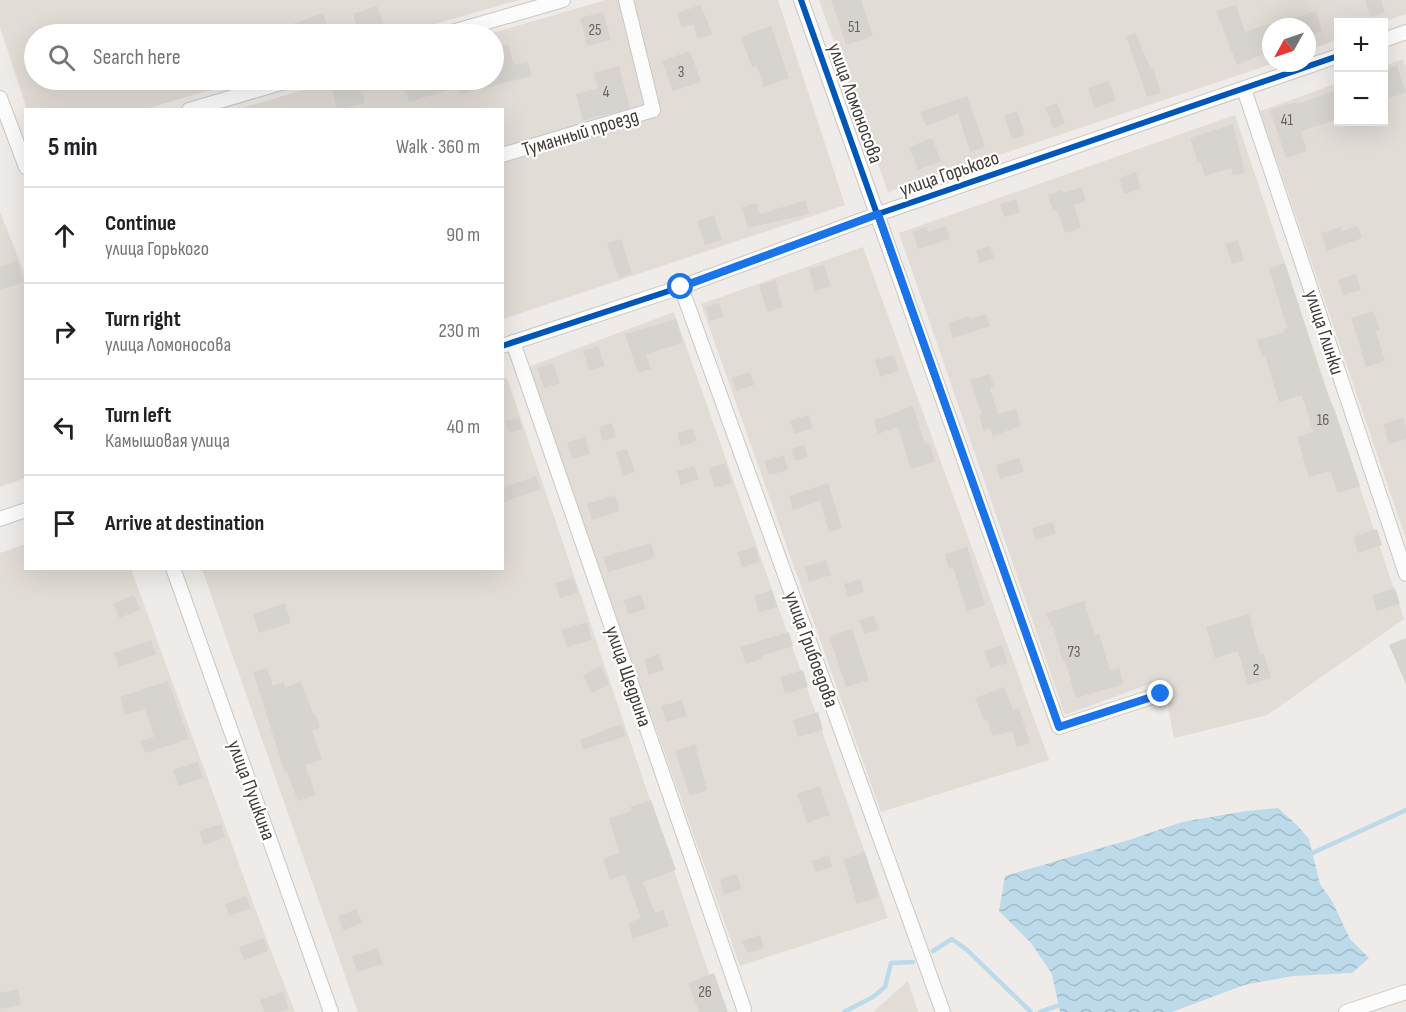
<!DOCTYPE html>
<html lang="en">
<head>
<meta charset="utf-8">
<style>
  :root { --surface:#fff; --page:#f2f2f2; --text:#202124; --muted:#757577; --line:#e0e0e0 }
  body { margin:0; font-family:"Sofia Sans Condensed",sans-serif; background:var(--page); color:var(--text) }
  .controls { position:absolute; right:18px; top:18px; display:grid; overflow:hidden; border-radius:0px; box-shadow:0 6px 24px #0002 }
  .controls button { width:54px; height:54px; display:grid; place-items:center; padding:0; border:0; border-bottom:2px solid var(--line); background:var(--surface); color:var(--text); font:30px sans-serif }
  .compass { position:absolute; left:1262px; top:18px; width:54px; height:54px; border-radius:50%; background:var(--surface); box-shadow:0 6px 24px #0002; rotate:230deg }
  .stop { position:absolute; width:18px; height:18px; margin:-14px; border:4px solid #1a73e8; border-radius:50%; background:#fff }
  .stop.end { background:#1a73e8; border-color:#fff; box-shadow:0 2px 6px #0008 }
  .list { margin:0; padding:0; list-style:none }
  h2 { display:flex; justify-content:space-between; align-items:center; height:78px; margin:0; padding:0 24px; font-size:26px }
  h2 small { font-size:20px; font-weight:400; color:var(--muted) }
  .list li { display:grid; grid-template-columns:39px 1fr auto; gap:18px; align-items:center; box-sizing:border-box; height:96px; padding:0 24px; border-top:2px solid var(--line) }
  .list b { display:block; font-size:22px; white-space:nowrap }
  .list p { margin:0; font-size:20px; white-space:nowrap; color:var(--muted) }
  .list em { font-size:20px; font-style:normal; color:var(--muted) }
  .icon { flex:none; width:33px; height:33px; fill:none; stroke:currentColor; stroke-width:2; stroke-linecap:round; stroke-linejoin:round }
  .map { position:relative; flex:none; width:1406px; height:1012px; overflow:hidden }
  .search { position:absolute; background:var(--surface); box-shadow:0 6px 24px #0002; left:24px; top:24px; width:480px; height:66px; display:flex; align-items:center; gap:15px; box-sizing:border-box; padding:0 21px; border-radius:33px; color:var(--muted); font-size:22px }
  .panel { position:absolute; background:var(--surface); box-shadow:0 6px 24px #0002; left:24px; top:108px; width:480px; height:462px; border-radius:0px }
  .map>svg:first-child { display:block }
</style>
</head>
<body>
<div class="map">
<svg width="1406" height="1012" viewBox="0 0 1406 1012">
  <defs>
    <pattern id="water-waves" width="16" height="10" patternUnits="userSpaceOnUse" patternTransform="scale(1.5)"><rect width="16" height="10" fill="#bcdae9"/><path d="M0 5q4-4 8 0t8 0" fill="none" stroke="#a3bcc8"/></pattern>
  </defs>
  <rect width="100%" height="100%" fill="#eeebe8"/>
  <!-- residential -->
  <g fill="#e1dcd5">
    <path d="M0,0H519L400,34H34V80H245L142,110L27,109L0,27Z"/>
    <path d="M606,0H778L845,205L503,319L502,110H235L337,80H494V34H489Z"/>
    <path d="M819,0H1406V14L1383,22H1338V39L1307,51V27H1271V63H1274L888,192Z"/>
    <path d="M1403,59L1406,68V539L1260,111L1338,83V122H1384V66Z"/>
    <path d="M1235,115L1404,619L1267,715L1174,738L1163,679L1065,715L899,233Z"/>
    <path d="M0,212L26,277L25,478L0,487Z"/>
    <path d="M863,247L1049,760L881,812L701,304Z"/>
    <path d="M674,312L888,918L740,966L528,367Z"/>
    <path d="M507,378L722,1012H358L202,569L502,568V379Z"/>
    <path d="M25,544L26,568L131,569L266,938L295,1012H0V553Z"/>
    <path d="M908,981L918,1012H873Z"/>
  </g>
  <!-- water -->
  <path fill="url(#water-waves)" d="M1278,808L1297,825L1309,839L1320,884L1332,901L1350,939L1369,958L1352,973L1293,976L1244,985L1172,1012H1060L1052,974L1031,943L999,911L1005,876L1132,839L1182,822L1246,811Z"/>
  <g fill="none" stroke-linecap="round" stroke-linejoin="round">
    <!-- stream -->
    <g stroke="#bcdae9" stroke-width="4.5">
      <path d="M1308,855L1406,810"/>
      <path d="M933,951L952,939L967,950L1031,1012"/>
      <path d="M844,1012L873,997L885,987L891,963L913,962"/>
      <path d="M1040,1012L1063,1004"/>
    </g>
  </g>
  <!-- building -->
  <g fill="#d7d4d0">
    <path d="M831,0H861L873,36L846,45Z"/>
    <path d="M1365,0H1381L1385,12L1370,17Z"/>
    <path d="M701,5L712,34L698,39L693,24L682,28L677,13Z"/>
    <path d="M1236,5L1245,32L1271,23V51L1237,65L1216,11Z"/>
    <path d="M377,6L383,23L358,31L353,14Z"/>
    <path d="M1316,11L1322,31L1309,35L1307,27H1276V24Z"/>
    <path d="M603,12L611,40L587,46L580,18Z"/>
    <path d="M323,13L330,34H268V33Z"/>
    <path d="M771,26L789,78L764,87L757,66L752,67L741,37Z"/>
    <path d="M1135,33L1151,69L1153,68L1161,93L1147,97L1126,36Z"/>
    <path d="M508,44L514,65L528,62L532,76L460,94L458,87L409,102L402,80H494V48Z"/>
    <path d="M690,51L701,82L673,91L662,61Z"/>
    <path d="M619,66L630,108L583,121L576,94L598,88L593,73Z"/>
    <path d="M1397,66L1406,93L1388,98L1383,84V70Z"/>
    <path d="M358,80L365,103L337,110L331,86Z"/>
    <path d="M1109,81L1116,101L1095,108L1088,88Z"/>
    <path d="M1338,90V119L1301,131L1307,151L1286,158L1270,110L1296,102L1297,104Z"/>
    <path d="M967,96L985,147L970,152L958,114L926,126L920,112Z"/>
    <path d="M1057,103L1065,124L1053,128L1045,107Z"/>
    <path d="M1017,111L1025,135L1012,139L1004,115Z"/>
    <path d="M1233,124L1245,173L1233,176L1231,168L1205,176L1200,161L1198,162L1190,138Z"/>
    <path d="M932,138L941,161L918,170L909,147Z"/>
    <path d="M1136,172L1141,189L1124,194L1119,178Z"/>
    <path d="M1082,187L1086,201L1074,205L1081,228L1065,233L1057,210L1053,211L1048,195L1062,190L1063,193Z"/>
    <path d="M1016,199L1020,212L1004,217L1000,204Z"/>
    <path d="M806,200L809,214L748,228L742,207L757,203L760,214Z"/>
    <path d="M714,215L722,240L705,245L697,221Z"/>
    <path d="M946,226L950,239L918,249L913,232L926,227L928,232Z"/>
    <path d="M1358,226L1362,238L1327,251L1321,233L1341,227L1342,231Z"/>
    <path d="M621,239L632,274L619,278L607,243Z"/>
    <path d="M1238,240L1244,260L1232,264L1225,244Z"/>
    <path d="M990,246L994,258L980,263L976,250Z"/>
    <path d="M17,261L24,282L0,290V267Z"/>
    <path d="M1285,263L1324,384L1332,406L1333,405L1360,486L1338,493L1330,471L1309,477L1297,437L1313,432L1302,395L1279,402L1265,356L1262,357L1257,340L1284,332L1283,329L1287,328L1269,268Z"/>
    <path d="M824,265L831,286L815,291L809,269Z"/>
    <path d="M1356,274L1361,290L1343,295L1338,280Z"/>
    <path d="M775,280L783,307L767,312L759,285Z"/>
    <path d="M719,303L724,317L710,321L705,307Z"/>
    <path d="M1374,311L1380,330L1376,331L1385,361L1366,367L1351,318Z"/>
    <path d="M986,314L990,326L953,338L948,323L969,316L970,319Z"/>
    <path d="M676,319L683,343L646,354L651,369L638,373L625,334Z"/>
    <path d="M598,346L605,366L589,371L583,351Z"/>
    <path d="M894,355L899,371L880,377L875,360Z"/>
    <path d="M553,363L560,383L544,388L537,368Z"/>
    <path d="M750,372L754,385L736,391L732,378Z"/>
    <path d="M990,374L994,386L990,388L998,414L1016,409L1021,426L993,436L990,428L983,430L979,415H982L970,380Z"/>
    <path d="M913,406L925,444L929,443L935,462L911,469L898,427L878,434L874,420Z"/>
    <path d="M809,415L813,428L794,434L790,420Z"/>
    <path d="M519,417L522,429L509,433L505,421Z"/>
    <path d="M1403,418L1406,428V439L1389,444L1383,424Z"/>
    <path d="M612,423L616,437L603,441L599,427Z"/>
    <path d="M693,428L697,441L681,446L677,433Z"/>
    <path d="M585,437L590,454L572,459L567,442Z"/>
    <path d="M804,445L808,457L795,461L791,449Z"/>
    <path d="M627,449L635,472L623,476L616,452Z"/>
    <path d="M784,455L788,470L769,475L764,461Z"/>
    <path d="M1019,458L1024,472L1000,479L996,465Z"/>
    <path d="M726,463L732,483L715,488L709,468Z"/>
    <path d="M694,466L699,479L681,485L677,471Z"/>
    <path d="M536,476L541,489L502,503V488Z"/>
    <path d="M828,483L842,528L829,532L820,501L793,510L789,496Z"/>
    <path d="M615,495L620,511L592,520L587,504Z"/>
    <path d="M1053,522L1056,534L1036,540L1032,528Z"/>
    <path d="M1377,529L1382,545L1358,553L1353,537Z"/>
    <path d="M651,543L655,556L652,559L608,572L603,557Z"/>
    <path d="M755,547L760,562L742,567L737,552Z"/>
    <path d="M967,547L985,605L967,611L953,567L949,569L945,554Z"/>
    <path d="M826,560L831,575L809,582L804,567Z"/>
    <path d="M573,578L578,593L560,598L555,583Z"/>
    <path d="M860,579L864,592L848,597L844,584Z"/>
    <path d="M1395,588L1400,604L1377,611L1372,595Z"/>
    <path d="M772,590L777,607L759,612L754,596Z"/>
    <path d="M641,594L646,609L628,614L623,600Z"/>
    <path d="M134,595L140,610L119,618L113,604Z"/>
    <path d="M1084,601L1095,635L1099,633L1110,671L1119,668L1124,684L1076,698L1065,661L1063,662L1053,626L1051,627L1046,613Z"/>
    <path d="M285,603L291,623L259,633L253,614Z"/>
    <path d="M1249,614L1260,655L1264,654L1271,678L1248,685L1238,651L1215,658L1206,627Z"/>
    <path d="M874,616L879,630L864,634L859,620Z"/>
    <path d="M587,622L592,640L567,647L561,630Z"/>
    <path d="M852,629L869,680L846,687L829,636Z"/>
    <path d="M789,632L793,646L761,656L762,659L746,664L740,647Z"/>
    <path d="M1406,638V684L1389,645Z"/>
    <path d="M151,640L156,654L119,667L114,653Z"/>
    <path d="M1002,645L1008,663L990,668L984,651Z"/>
    <path d="M659,654L664,670L649,675L644,659Z"/>
    <path d="M601,666L609,684L592,693L583,675Z"/>
    <path d="M267,668L273,686L284,682L285,687L301,682L313,714H315L320,728L312,730L322,760L305,765L316,795L298,801L287,772L285,773L253,672Z"/>
    <path d="M803,670L808,687L785,694L780,677Z"/>
    <path d="M168,681L189,739L145,753L140,741L154,737L145,709L125,715L120,697Z"/>
    <path d="M1004,687L1013,710L1019,708L1030,743L1017,747L1012,731L993,736L987,719L984,720L975,698Z"/>
    <path d="M682,700L687,716L666,722L661,706Z"/>
    <path d="M818,712L823,730L798,737L793,720Z"/>
    <path d="M621,724L626,736L583,750L580,740Z"/>
    <path d="M695,744L707,790L690,796L675,751Z"/>
    <path d="M198,762L203,778L178,786L173,770Z"/>
    <path d="M820,786L830,815L807,823L797,794Z"/>
    <path d="M651,800L676,870L643,882L655,913L663,910L669,926L633,939L628,923L641,918L625,874L610,880L603,859L619,853L609,818L632,811L630,807Z"/>
    <path d="M221,824L225,838L204,845L199,831Z"/>
    <path d="M865,852L879,897L857,904L843,859Z"/>
    <path d="M829,855L832,867L815,872L812,861Z"/>
    <path d="M737,874L742,889L724,895L720,879Z"/>
    <path d="M246,896L251,908L229,916L225,904Z"/>
    <path d="M357,909L362,923L343,930L338,916Z"/>
    <path d="M760,935L764,948L747,953L742,941Z"/>
    <path d="M264,938L268,951L244,960L239,947Z"/>
    <path d="M377,948L383,964L357,972L352,956Z"/>
    <path d="M714,973L728,1012H699L688,983Z"/>
    <path d="M18,989L21,1005L0,1009V993Z"/>
    <path d="M283,992L289,1009L280,1012H264L260,1000Z"/>
  </g>
  <g fill="none" stroke-linecap="round" stroke-linejoin="round">
    <!-- street casing -->
    <g stroke="#cac7c4" stroke-width="16">
      <g id="street">
        <path d="M801,0L1059,727L1161,694"/>
        <path d="M445,34L563,0"/>
        <path d="M1384,40L1406,32"/>
        <path d="M1244,89L1406,574"/>
        <path d="M0,98L26,167"/>
        <path d="M189,110L291,80"/>
        <path d="M502,155L653,110L626,0"/>
        <path d="M681,287L943,1012"/>
        <path d="M513,342L744,1009"/>
        <path d="M502,346L681,287L878,214L1338,56"/>
        <path d="M0,519L26,510"/>
        <path d="M173,568L331,1012"/>
        <path d="M1346,1012L1406,992"/>
      </g>
    </g>
    <!-- street -->
    <use href="#street" stroke="#fcfcfc" stroke-width="14"/>
    <!-- cycleway casing -->
    <g stroke="#fff" stroke-width="10">
      <g id="cycleway">
        <path d="M801,0L1059,727L1161,694"/>
        <path d="M502,346L681,287L878,214L1338,56"/>
      </g>
    </g>
    <!-- cycleway -->
    <use href="#cycleway" stroke="#0057b8" stroke-width="6"/>
  </g>
  <g fill="none" stroke-linecap="round" stroke-linejoin="round">
    <!-- route -->
    <path stroke="#1a73e8" stroke-width="8" d="M681,287L878,214L1059,727L1161,694"/>
  </g>
  <g text-anchor="middle" stroke-width="4.5" stroke-linejoin="round" paint-order="stroke">
    <!-- number labels -->
    <g font-size="16" fill="#68635c">
      <text x="854" y="32">51</text>
      <text x="595" y="35">25</text>
      <text x="681" y="77">3</text>
      <text x="606" y="97">4</text>
      <text x="1287" y="125">41</text>
      <text x="1323" y="425">16</text>
      <text x="1074" y="657">73</text>
      <text x="1256" y="675">2</text>
      <text x="705" y="997">26</text>
    </g>
    <!-- street labels -->
    <g font-size="20" fill="#423c35" stroke="#fff">
      <text transform="translate(856 103) rotate(70)" y="7">улица Ломоносова</text>
      <text transform="translate(580 132) rotate(-17)" y="7">Туманный проезд</text>
      <text transform="translate(949 173) rotate(-19)" y="7">улица Горького</text>
      <text transform="translate(1325 332) rotate(72)" y="7">улица Глинки</text>
      <text transform="translate(812 649) rotate(70)" y="7">улица Грибоедова</text>
      <text transform="translate(629 676) rotate(71)" y="7">улица Щедрина</text>
      <text transform="translate(252 790) rotate(70)" y="7">улица Пушкина</text>
    </g>
  </g>
</svg>
<div class="controls">
<button>+</button>
<button>−</button>
</div>
<svg class="compass" viewBox="-18 -18 36 36"><path d="M0-13l5 13h-10z" fill="#e53935"/><path d="M0 13l5-13h-10z" fill="#757577"/></svg>
<div class="stop" style="left:681px;top:287px"></div>
<div class="stop end" style="left:1161px;top:694px"></div>
<div class="search"><svg class="icon" aria-label="search" viewBox="0 0 24 24"><circle cx="10" cy="10" r="6"/><path d="M15 15l6 6"/></svg>Search here</div>
<section class="panel">
<h2>5 min<small>Walk · 360 m</small></h2>
<ul class="list">
<li><svg class="icon" aria-label="ahead" viewBox="0 0 24 24"><path d="M12 20V5M6 11l6-6 6 6"/></svg><div><b>Continue</b><p>улица Горького</p></div><em>90 m</em></li>
<li><svg class="icon" aria-label="right" viewBox="0 0 24 24"><path d="M7 20v-9h11M14 6l5 5-5 5"/></svg><div><b>Turn right</b><p>улица Ломоносова</p></div><em>230 m</em></li>
<li><svg class="icon" aria-label="left" viewBox="0 0 24 24"><path d="M17 20v-9H6M10 6l-5 5 5 5"/></svg><div><b>Turn left</b><p>Камышовая улица</p></div><em>40 m</em></li>
<li><svg class="icon" aria-label="arrive" viewBox="0 0 24 24"><path d="M6 21V4h12l-3 4 3 4H6"/></svg><div><b>Arrive at destination</b></div></li>
</ul>
</section>
</div>
</body>
</html>
